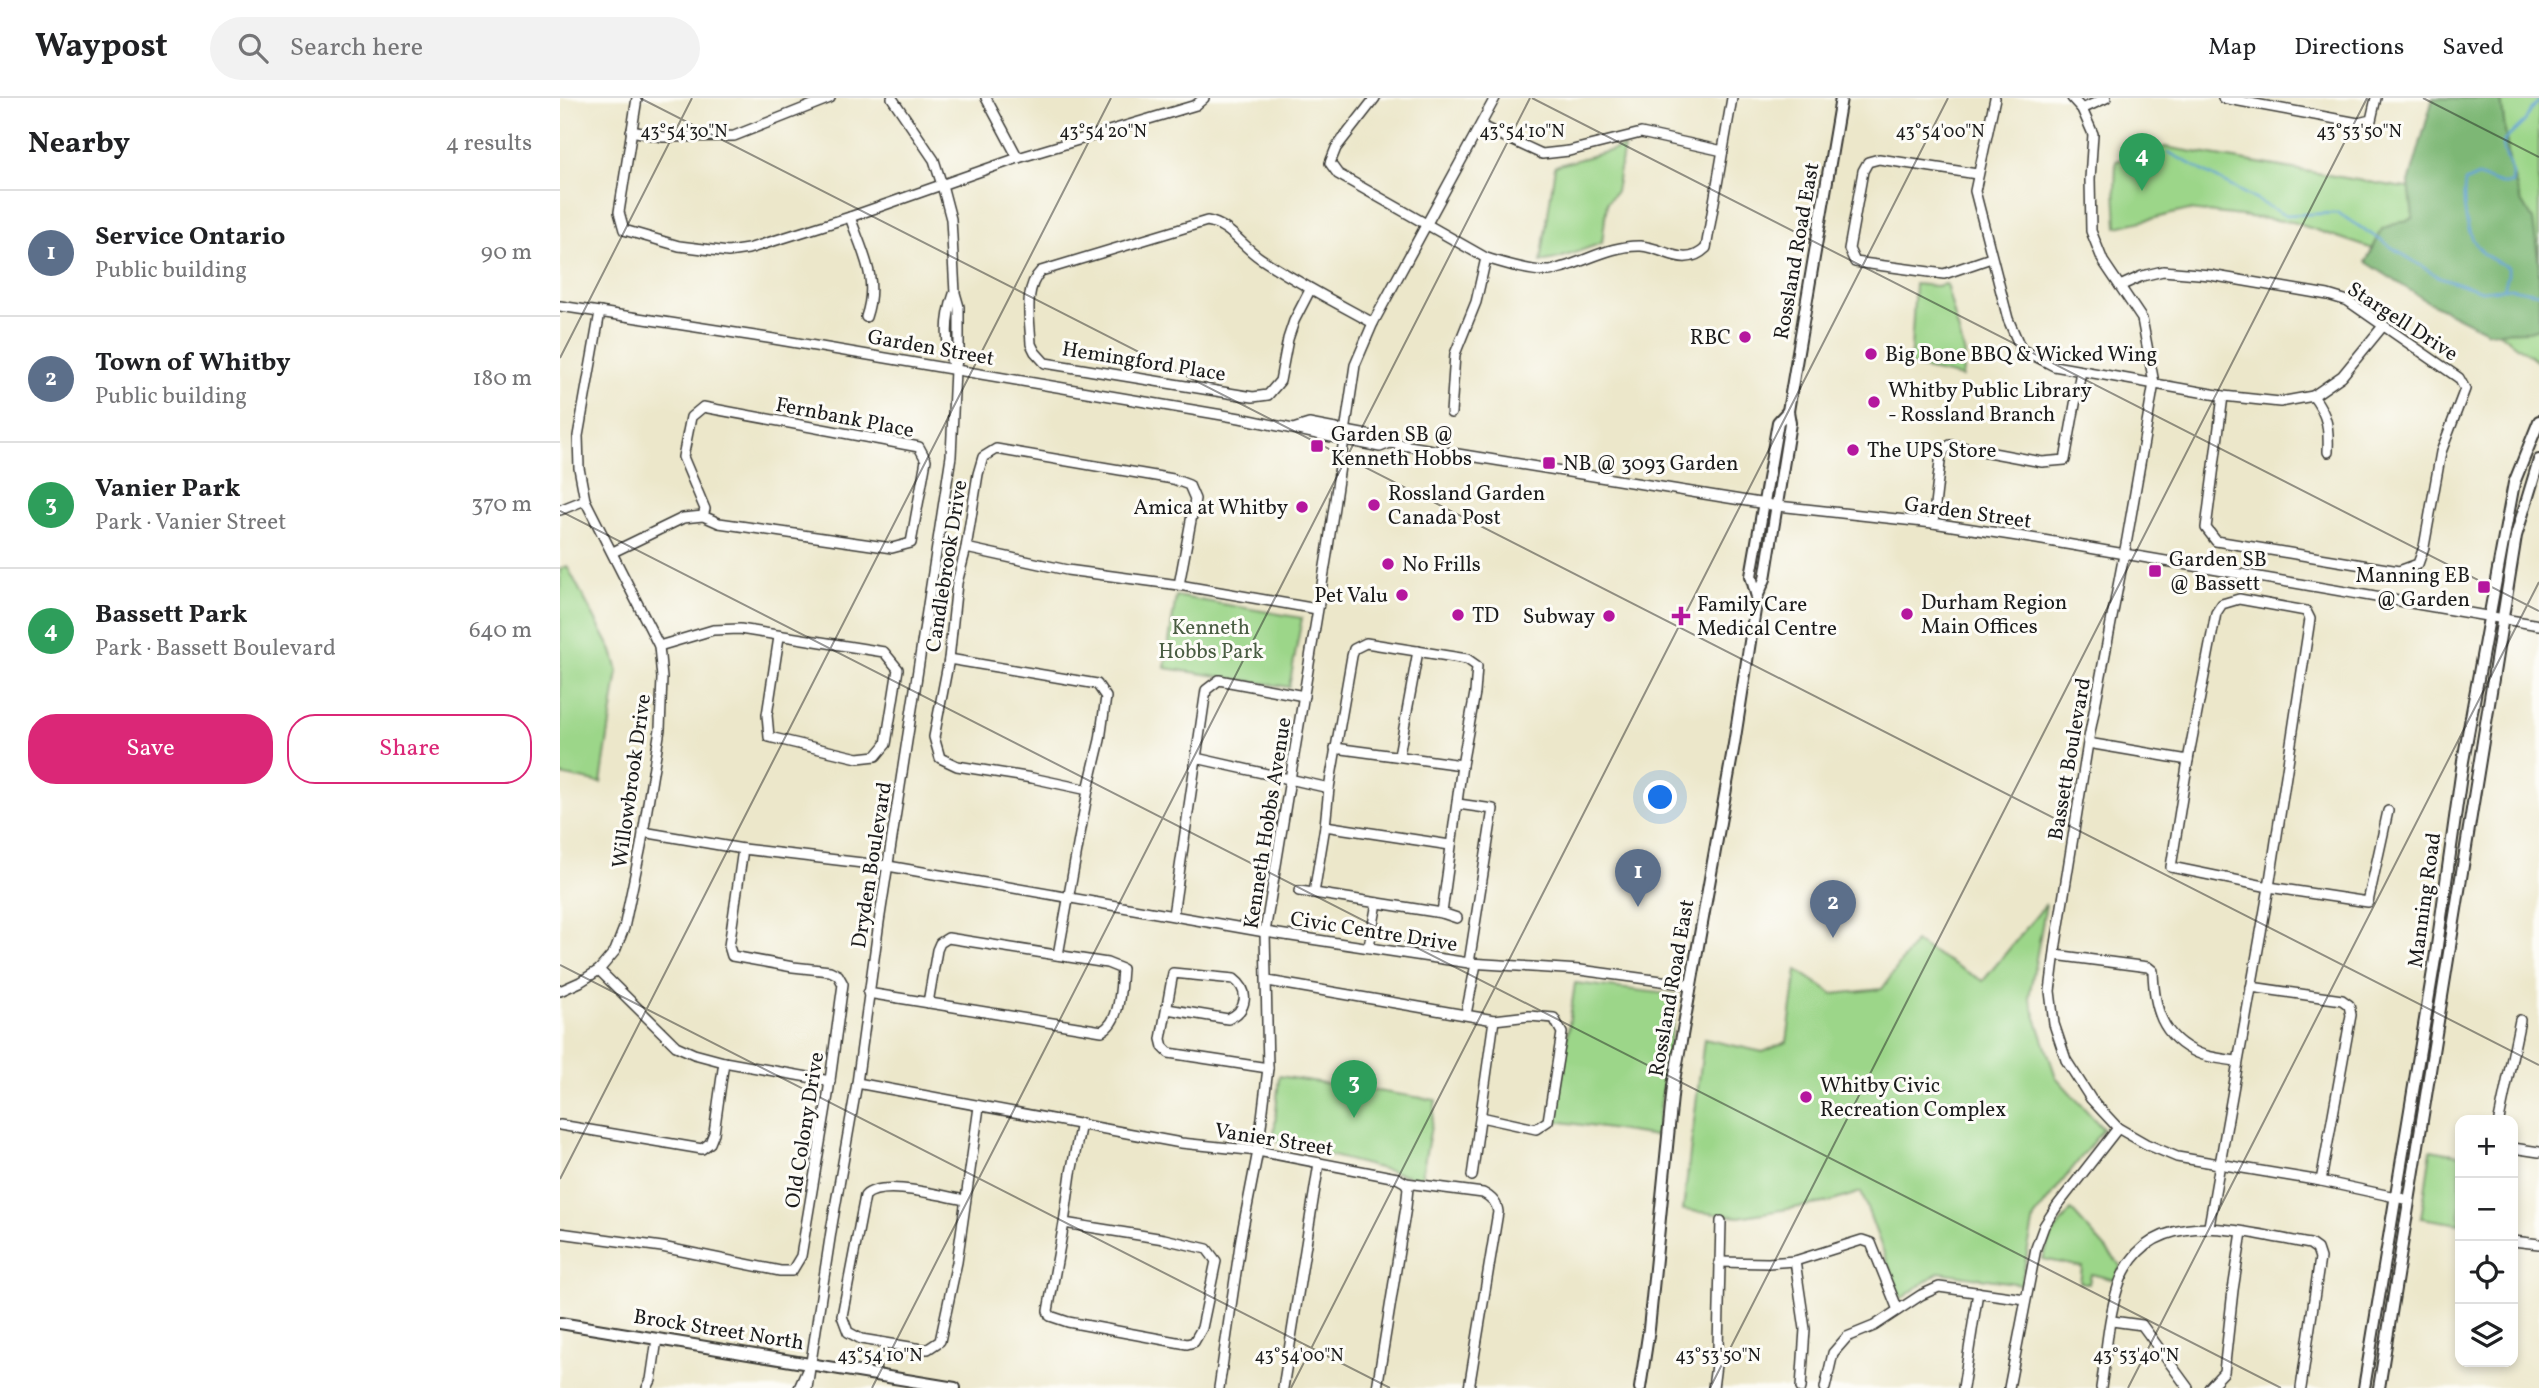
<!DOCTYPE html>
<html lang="en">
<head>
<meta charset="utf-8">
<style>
  :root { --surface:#fff; --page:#f2f2f2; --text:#202124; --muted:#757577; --line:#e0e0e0; --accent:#db2777 }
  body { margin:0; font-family:Vollkorn,serif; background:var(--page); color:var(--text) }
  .controls { position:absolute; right:21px; bottom:21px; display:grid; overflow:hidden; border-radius:14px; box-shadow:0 4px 10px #0003 }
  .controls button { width:63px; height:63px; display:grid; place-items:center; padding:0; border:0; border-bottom:2px solid var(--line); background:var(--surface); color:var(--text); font:35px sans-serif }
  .you { position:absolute; left:1101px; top:700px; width:24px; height:24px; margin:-18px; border:5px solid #fff; border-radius:50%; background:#1a73e8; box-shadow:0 0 0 10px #1a73e833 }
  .badge { display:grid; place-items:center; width:46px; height:46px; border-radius:50%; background:var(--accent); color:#fff; font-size:23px; font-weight:700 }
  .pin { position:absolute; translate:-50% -58px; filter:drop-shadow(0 2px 4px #0008) }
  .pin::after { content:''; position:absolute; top:37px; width:24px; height:21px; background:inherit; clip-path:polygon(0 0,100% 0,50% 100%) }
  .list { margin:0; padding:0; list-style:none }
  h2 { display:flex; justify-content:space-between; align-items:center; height:91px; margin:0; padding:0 28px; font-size:30px }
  h2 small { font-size:23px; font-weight:400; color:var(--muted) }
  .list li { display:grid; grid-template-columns:46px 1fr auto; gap:21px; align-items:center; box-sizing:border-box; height:126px; padding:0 28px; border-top:2px solid var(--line) }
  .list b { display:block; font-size:26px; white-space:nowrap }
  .list p { margin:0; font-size:23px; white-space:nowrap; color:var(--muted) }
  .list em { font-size:23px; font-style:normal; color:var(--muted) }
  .actions { display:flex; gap:14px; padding:21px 28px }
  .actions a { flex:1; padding:16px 0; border:2px solid var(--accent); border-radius:28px; text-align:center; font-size:24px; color:var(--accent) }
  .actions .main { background:var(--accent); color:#fff }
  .icon { flex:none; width:38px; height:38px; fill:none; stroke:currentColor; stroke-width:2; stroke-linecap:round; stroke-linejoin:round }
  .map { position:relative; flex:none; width:1979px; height:1290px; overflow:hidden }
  header { display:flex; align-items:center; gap:42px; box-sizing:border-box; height:98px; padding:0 35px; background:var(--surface); border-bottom:2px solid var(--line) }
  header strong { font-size:33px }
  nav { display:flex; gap:38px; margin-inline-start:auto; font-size:24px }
  .search { width:490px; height:63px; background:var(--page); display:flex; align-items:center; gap:18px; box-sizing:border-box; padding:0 24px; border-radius:38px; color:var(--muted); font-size:26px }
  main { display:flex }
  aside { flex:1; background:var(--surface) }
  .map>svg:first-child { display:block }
</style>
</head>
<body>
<header>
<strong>Waypost</strong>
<div class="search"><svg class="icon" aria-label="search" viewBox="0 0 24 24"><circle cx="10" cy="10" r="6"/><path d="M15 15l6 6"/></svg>Search here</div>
<nav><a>Map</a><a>Directions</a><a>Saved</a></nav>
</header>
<main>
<aside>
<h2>Nearby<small>4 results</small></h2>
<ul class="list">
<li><span class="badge" style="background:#5c6f8a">1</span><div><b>Service Ontario</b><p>Public building</p></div><em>90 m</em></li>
<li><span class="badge" style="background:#5c6f8a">2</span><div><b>Town of Whitby</b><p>Public building</p></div><em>180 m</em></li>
<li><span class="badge" style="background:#2e9e5b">3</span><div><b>Vanier Park</b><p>Park · Vanier Street</p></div><em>370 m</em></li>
<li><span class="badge" style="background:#2e9e5b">4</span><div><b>Bassett Park</b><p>Park · Bassett Boulevard</p></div><em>640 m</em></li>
</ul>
<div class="actions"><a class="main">Save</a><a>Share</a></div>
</aside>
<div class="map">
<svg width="1979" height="1290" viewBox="0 0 1979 1290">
  <rect width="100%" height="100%" fill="#fdfcf7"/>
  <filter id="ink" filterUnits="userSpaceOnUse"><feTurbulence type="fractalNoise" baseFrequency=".0143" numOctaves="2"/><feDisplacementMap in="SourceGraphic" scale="14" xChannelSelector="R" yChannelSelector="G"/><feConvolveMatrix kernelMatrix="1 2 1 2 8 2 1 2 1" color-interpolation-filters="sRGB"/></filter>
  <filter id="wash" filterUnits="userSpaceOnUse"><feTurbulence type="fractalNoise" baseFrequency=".00686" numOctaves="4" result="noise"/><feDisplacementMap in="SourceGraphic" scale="28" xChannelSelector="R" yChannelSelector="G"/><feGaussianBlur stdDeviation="1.57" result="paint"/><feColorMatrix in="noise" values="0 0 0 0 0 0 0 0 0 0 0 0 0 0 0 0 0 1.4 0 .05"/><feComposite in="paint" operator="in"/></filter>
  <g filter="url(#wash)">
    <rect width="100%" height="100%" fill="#ece7ca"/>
    <!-- green -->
    <g fill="#9cd689" stroke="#5c7952" stroke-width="2">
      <path d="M1889,0H1979V265L1884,193L1813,151L1732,124L1629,112L1557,129L1555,91L1556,63L1605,49L1838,89L1869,92Z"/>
      <path d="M1064,49L1056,93L1047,105L1042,145L1000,160L981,164L995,68Z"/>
      <path d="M1355,186L1376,188L1386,186L1405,257L1402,279L1350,268Z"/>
      <path d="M7,468L52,553L58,573L41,685L0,677V471Z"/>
      <path d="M616,498L742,520L729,589L605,570Z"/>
      <path d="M1486,806L1469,899L1496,979L1543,1031L1474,1120L1461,1186L1379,1174L1341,1201L1301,1094L1270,1104L1179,1119L1123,1112L1144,941L1203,954L1227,944L1237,872L1273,896L1322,891L1355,844L1423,883Z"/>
      <path d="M1015,885L1117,897L1096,1038L995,1023Z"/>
      <path d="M719,978L876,1002L861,1081L718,1044L714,1038Z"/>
      <path d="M1871,1052L1900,1057V1126L1861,1120Z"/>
      <path d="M1511,1112L1561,1168L1555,1182L1531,1176L1529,1186L1520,1184L1522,1169L1483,1161L1490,1140Z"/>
    </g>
    <!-- forest -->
    <path fill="#7db775" stroke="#4c6a48" stroke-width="2" d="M1873,0H1941L1949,63L1960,101L1973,122L1979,167V230L1969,233L1928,234L1868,204L1806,164L1823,130L1853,120L1849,85Z"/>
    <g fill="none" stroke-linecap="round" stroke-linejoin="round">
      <!-- stream -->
      <g stroke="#5ea0d2" stroke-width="2.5">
        <path d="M1608,54L1724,117L1778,115L1877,178L1922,193L1951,190L1979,195"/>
        <path d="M1944,191L1948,177V169C1940,165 1929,161 1923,155C1905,138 1902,106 1905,84L1918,78L1941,86H1952L1953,76L1943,51L1944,43L1965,23L1971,11L1979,3"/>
      </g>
    </g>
  </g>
  <g filter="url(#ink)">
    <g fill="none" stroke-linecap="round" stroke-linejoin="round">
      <!-- minor casing -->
      <g stroke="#3b3a36" stroke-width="12">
        <g id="minor">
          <path d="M77,0L59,114L64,132L119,148L168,154L188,151L290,119L458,60L636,7L644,0"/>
          <path d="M426,0L458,60"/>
          <path d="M815,0L776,50L770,65L778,76L926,160C943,165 971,174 989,173C993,173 999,170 1004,169C1030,161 1053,147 1081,148C1106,150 1124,171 1146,150L1172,0"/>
          <path d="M1435,0L1415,93L1448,221L1461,251L1494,268L1663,298L1720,304L1753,298L1782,278L1823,228"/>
          <path d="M1512,0L1522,11L1533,36L1530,81L1531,133L1543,163L1582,221L1594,285L1567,441L1528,645L1496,846L1490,893L1494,926L1506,962L1531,1001L1558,1030L1586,1046L1617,1059L1761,1083L1849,1102"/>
          <path d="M1663,0L1798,25L1811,22L1816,0"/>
          <path d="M1522,11L1546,0"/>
          <path d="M921,28L982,56L1009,53L1081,35L1163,53"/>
          <path d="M71,33L103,39L174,38L270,0"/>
          <path d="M1417,76L1319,61L1308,64L1303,73L1289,151L1295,164L1384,176L1431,160"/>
          <path d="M290,119C303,156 319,181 306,219"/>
          <path d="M1560,188L1582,178L1603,173L1650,177L1768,197L1788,203L1899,280L1905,291L1881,354L1864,449L1858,466L1839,473L1656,443L1646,430L1663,298"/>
          <path d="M750,192L734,223L728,241L720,283L708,297L693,299L485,265L475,254L471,246C470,221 463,191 481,173L647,123C670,127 681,147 700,160C736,184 775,204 813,225"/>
          <path d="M0,208L208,240L680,320L820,349L830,345"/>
          <path d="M394,270C385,246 385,221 394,196"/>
          <path d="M1753,298C1768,318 1769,330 1768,354"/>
          <path d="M891,315L895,256L916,204L926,160"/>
          <path d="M736,330L749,326L823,340L830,345L1218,408L1373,425L1477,441L1979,527"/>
          <path d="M0,412L25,402"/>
          <path d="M1373,425L1381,355L1390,347L1482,364L1505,362L1521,273"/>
          <path d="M406,450L507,472L619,487L757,511"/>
          <path d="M53,454L123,420L143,418L159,425L332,450L351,445L366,362L359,349L143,309L131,319L123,359L145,411L143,418"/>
          <path d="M806,545L907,561L917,568L915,595L902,667L882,815L754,795L765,728L769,690L792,558L794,551Z"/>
          <path d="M99,548L153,532L180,531L324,554L338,571L326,646L316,658L298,660L209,639L207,617L219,539"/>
          <path d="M389,561L537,586L546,599L540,642L528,692L498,857"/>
          <path d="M1528,645L1628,662"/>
          <path d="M775,650L902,667"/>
          <path d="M839,657L858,553"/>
          <path d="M636,660L769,690"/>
          <path d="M528,692L472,680L397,668L380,660L374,639L389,561L397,485L406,450L418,376L423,359L436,351L613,381L629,387L635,401L619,487"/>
          <path d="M898,706L933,711L909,865"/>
          <path d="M765,728L890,747"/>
          <path d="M83,734L183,751L328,768L705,834L909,865L1020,872L1131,887"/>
          <path d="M739,793L754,795"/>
          <path d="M882,815L897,820"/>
          <path d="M613,817L646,592L659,582L744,598"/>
          <path d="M809,848L817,805"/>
          <path d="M1495,857L1588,869L1593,873C1594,909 1601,939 1638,955C1649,960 1664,961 1676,963"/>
          <path d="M39,872L116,948L134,956L164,964L270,983"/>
          <path d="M708,883L934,922L912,1078"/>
          <path d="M1691,889L1782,902L1789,907L1791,917L1761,1083"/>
          <path d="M0,893L20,884L39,872L55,853L64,830L81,748L100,631L102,580L99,548L25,402L19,370L18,338L40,214"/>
          <path d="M308,895L542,933C561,923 560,891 562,871L547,865L388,840L380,845L377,852L368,905"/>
          <path d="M607,911L668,921C687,913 690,893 674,881L613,875L601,941L603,949L609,955L708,970"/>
          <path d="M906,916L916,866"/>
          <path d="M297,985L621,1045L698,1053L837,1080L846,1085L923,1095C931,1099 937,1104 938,1114L909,1290"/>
          <path d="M921,1019L976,1031L988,1023L1002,935L994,920L969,918L934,922"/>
          <path d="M1939,1022L1960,922"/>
          <path d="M0,1027L142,1051L150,1045L154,1035L164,964"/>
          <path d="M1953,1050L1979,1054"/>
          <path d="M405,1102C382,1098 321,1081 305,1098L282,1218L288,1234L301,1241L362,1251H368L380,1243L397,1164L419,1009"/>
          <path d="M504,1125L604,1141L647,1151L656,1163L642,1230L634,1244L627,1246L508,1224L490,1218L488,1213L504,1125L511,1075L521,1025"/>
          <path d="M1649,1128L1709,789L1750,521L1746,513L1679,501L1662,506L1656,515L1628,662L1611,769L1709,789L1808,804L1828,713"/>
          <path d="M0,1135L102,1149L220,1173H232L241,1158L268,997L283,886L278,877L270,873L233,869L172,858L169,848L183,751"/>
          <path d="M1953,1143L1979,1146"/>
          <path d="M1235,1163L1245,1231L1241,1290"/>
          <path d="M1159,1164L1208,1165L1235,1163L1302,1142L1311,1145L1338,1212"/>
          <path d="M1552,1223L1582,1227L1628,1290"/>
          <path d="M87,1290L91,1282L97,1241"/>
          <path d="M239,1290L248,1270"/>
          <path d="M247,1290L272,1127L297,985L319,824L391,358L395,272L399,254V209L395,195L391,121L382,87L374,62L332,0"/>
          <path d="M659,1290L681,1140L698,1053L708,970L705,834L767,456L795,267L813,225L935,0"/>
          <path d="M723,1290L759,1065"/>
          <path d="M817,1290L846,1109L848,1090L846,1085"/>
          <path d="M1153,1290L1158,1251L1161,1123"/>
          <path d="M1265,1290L1273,1255L1287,1239L1314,1228L1361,1197L1379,1189L1465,1201"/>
          <path d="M1403,1290L1418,1194"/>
          <path d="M1449,1290L1476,1150L1484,1128L1497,1108L1558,1030"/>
          <path d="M1541,1290C1546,1257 1548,1221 1558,1189C1587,1101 1684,1135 1750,1146L1757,1151L1760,1160L1741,1290"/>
          <path d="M1649,1290L1664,1274L1673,1192L1682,1134"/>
        </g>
      </g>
      <!-- major casing -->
      <g stroke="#3b3a36" stroke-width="14">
        <g id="major">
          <path d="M1197,499L1191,478L1218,324L1228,313"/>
          <path d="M0,1225L395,1290"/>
          <path d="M1080,1290L1089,1231L1113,988L1174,646L1197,499L1205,481L1230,325L1228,313L1281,0"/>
          <path d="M1804,1290L1876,855L1903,663L1932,504L1954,385L1979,323"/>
          <path d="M1819,1290L1956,438L1979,362"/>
        </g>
      </g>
      <!-- minor -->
      <use href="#minor" stroke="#fff" stroke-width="9"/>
      <!-- major -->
      <use href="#major" stroke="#fff" stroke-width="10"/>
    </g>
  </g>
  <!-- ticks -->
  <path fill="none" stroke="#1c1c1c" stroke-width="2" stroke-opacity="0.45" d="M80,0L1979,967M972,0L1979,513M1863,0L1979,59M0,260L132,0M0,413L1721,1290M0,867L830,1290M0,1081L551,0M312,1290L970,0M731,1290L1388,0M1150,1290L1807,0M1568,1290L1979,484"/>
  <!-- markers -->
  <g fill="#b5179e" stroke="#fdfcf7" stroke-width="2.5">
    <circle cx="1185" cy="239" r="7"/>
    <circle cx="1311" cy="256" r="7"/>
    <circle cx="1314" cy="304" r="7"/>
    <rect x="750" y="341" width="14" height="14" rx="3.5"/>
    <circle cx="1293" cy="352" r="7"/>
    <rect x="982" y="358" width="14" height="14" rx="3.5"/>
    <circle cx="814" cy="407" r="7"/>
    <circle cx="742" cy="409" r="7"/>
    <circle cx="828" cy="466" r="7"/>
    <rect x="1588" y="466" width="14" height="14" rx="3.5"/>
    <rect x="1917" y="482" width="14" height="14" rx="3.5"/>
    <circle cx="842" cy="497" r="7"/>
    <circle cx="1347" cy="516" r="7"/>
    <circle cx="898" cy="517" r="7"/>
    <circle cx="1049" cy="518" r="7"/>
    <path d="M1117.5 507.5h7v7h7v7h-7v7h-7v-7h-7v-7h7z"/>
    <circle cx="1246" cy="999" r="7"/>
  </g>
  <g text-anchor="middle" stroke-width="6" stroke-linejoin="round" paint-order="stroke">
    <!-- street labels -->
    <g font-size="21" fill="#1c1c1c" stroke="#fdfcf7">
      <text transform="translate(1236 153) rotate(-80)" y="7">Rossland Road East</text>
      <text transform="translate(1843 223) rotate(33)" y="7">Stargell Drive</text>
      <text transform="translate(371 249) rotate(10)" y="7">Garden Street</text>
      <text transform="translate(584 263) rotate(9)" y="7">Hemingford Place</text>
      <text transform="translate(285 319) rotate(11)" y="7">Fernbank Place</text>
      <text transform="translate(1408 414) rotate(8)" y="7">Garden Street</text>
      <text transform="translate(386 468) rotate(-81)" y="7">Candlebrook Drive</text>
      <text transform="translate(1509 661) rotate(-80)" y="7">Bassett Boulevard</text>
      <text transform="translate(71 683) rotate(-82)" y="7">Willowbrook Drive</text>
      <text transform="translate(707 725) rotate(-81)" y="7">Kenneth Hobbs Avenue</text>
      <text transform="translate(311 767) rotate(-81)" y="7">Dryden Boulevard</text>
      <text transform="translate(1864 802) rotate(-82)" y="7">Manning Road</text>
      <text transform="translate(814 833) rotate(9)" y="7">Civic Centre Drive</text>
      <text transform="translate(1111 890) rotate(-80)" y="7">Rossland Road East</text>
      <text transform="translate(244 1032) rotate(-81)" y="7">Old Colony Drive</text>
      <text transform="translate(714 1041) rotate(9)" y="7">Vanier Street</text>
      <text transform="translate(159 1231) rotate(9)" y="7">Brock Street North</text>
    </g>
    <!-- poi labels -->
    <g font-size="21" fill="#1c1c1c" stroke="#fdfcf7" text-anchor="start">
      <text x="1171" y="246" text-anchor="end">RBC</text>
      <text x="1325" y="263">Big Bone BBQ &amp; Wicked Wing</text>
      <text x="1328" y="299">Whitby Public Library<tspan x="1328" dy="24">- Rossland Branch</tspan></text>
      <text x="771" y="343">Garden SB @<tspan x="771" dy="24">Kenneth Hobbs</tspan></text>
      <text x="1307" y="359">The UPS Store</text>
      <text x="1003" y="372">NB @ 3093 Garden</text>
      <text x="828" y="402">Rossland Garden<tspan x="828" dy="24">Canada Post</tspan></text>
      <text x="728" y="416" text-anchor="end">Amica at Whitby</text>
      <text x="1609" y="468">Garden SB<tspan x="1609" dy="24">@ Bassett</tspan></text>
      <text x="842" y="473">No Frills</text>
      <text x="1910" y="484" text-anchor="end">Manning EB<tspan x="1910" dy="24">@ Garden</tspan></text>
      <text x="828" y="504" text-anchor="end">Pet Valu</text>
      <text x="1361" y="511">Durham Region<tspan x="1361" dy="24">Main Offices</tspan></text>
      <text x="1137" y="513">Family Care<tspan x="1137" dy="24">Medical Centre</tspan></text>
      <text x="912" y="524">TD</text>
      <text x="1035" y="525" text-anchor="end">Subway</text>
      <text x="1260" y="994">Whitby Civic<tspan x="1260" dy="24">Recreation Complex</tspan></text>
    </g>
    <!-- park labels -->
    <g font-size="21" fill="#495d42" stroke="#fdfcf7">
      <text x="651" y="536">Kenneth<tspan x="651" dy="24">Hobbs Park</tspan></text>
    </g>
  </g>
  <g font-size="18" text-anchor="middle" fill="#1c1c1c" stroke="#fdfcf7" stroke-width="6" stroke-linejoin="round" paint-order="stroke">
    <text x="124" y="39">43°54'30"N</text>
    <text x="543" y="39">43°54'20"N</text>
    <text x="962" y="39">43°54'10"N</text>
    <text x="1380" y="39">43°54'00"N</text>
    <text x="1799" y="39">43°53'50"N</text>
    <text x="320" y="1263">43°54'10"N</text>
    <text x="739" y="1263">43°54'00"N</text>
    <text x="1158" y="1263">43°53'50"N</text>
    <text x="1576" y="1263">43°53'40"N</text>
  </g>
</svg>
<div class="controls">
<button>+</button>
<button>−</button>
<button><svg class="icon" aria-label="locate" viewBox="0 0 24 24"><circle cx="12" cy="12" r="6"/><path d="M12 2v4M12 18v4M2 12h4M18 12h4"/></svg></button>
<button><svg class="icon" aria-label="layers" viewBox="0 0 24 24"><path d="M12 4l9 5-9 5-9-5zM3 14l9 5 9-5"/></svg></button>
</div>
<div class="you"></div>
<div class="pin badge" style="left:1078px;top:809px;background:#5c6f8a">1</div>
<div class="pin badge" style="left:1273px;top:840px;background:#5c6f8a">2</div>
<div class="pin badge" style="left:794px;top:1020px;background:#2e9e5b">3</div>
<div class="pin badge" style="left:1582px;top:93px;background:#2e9e5b">4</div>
</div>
</main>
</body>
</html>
